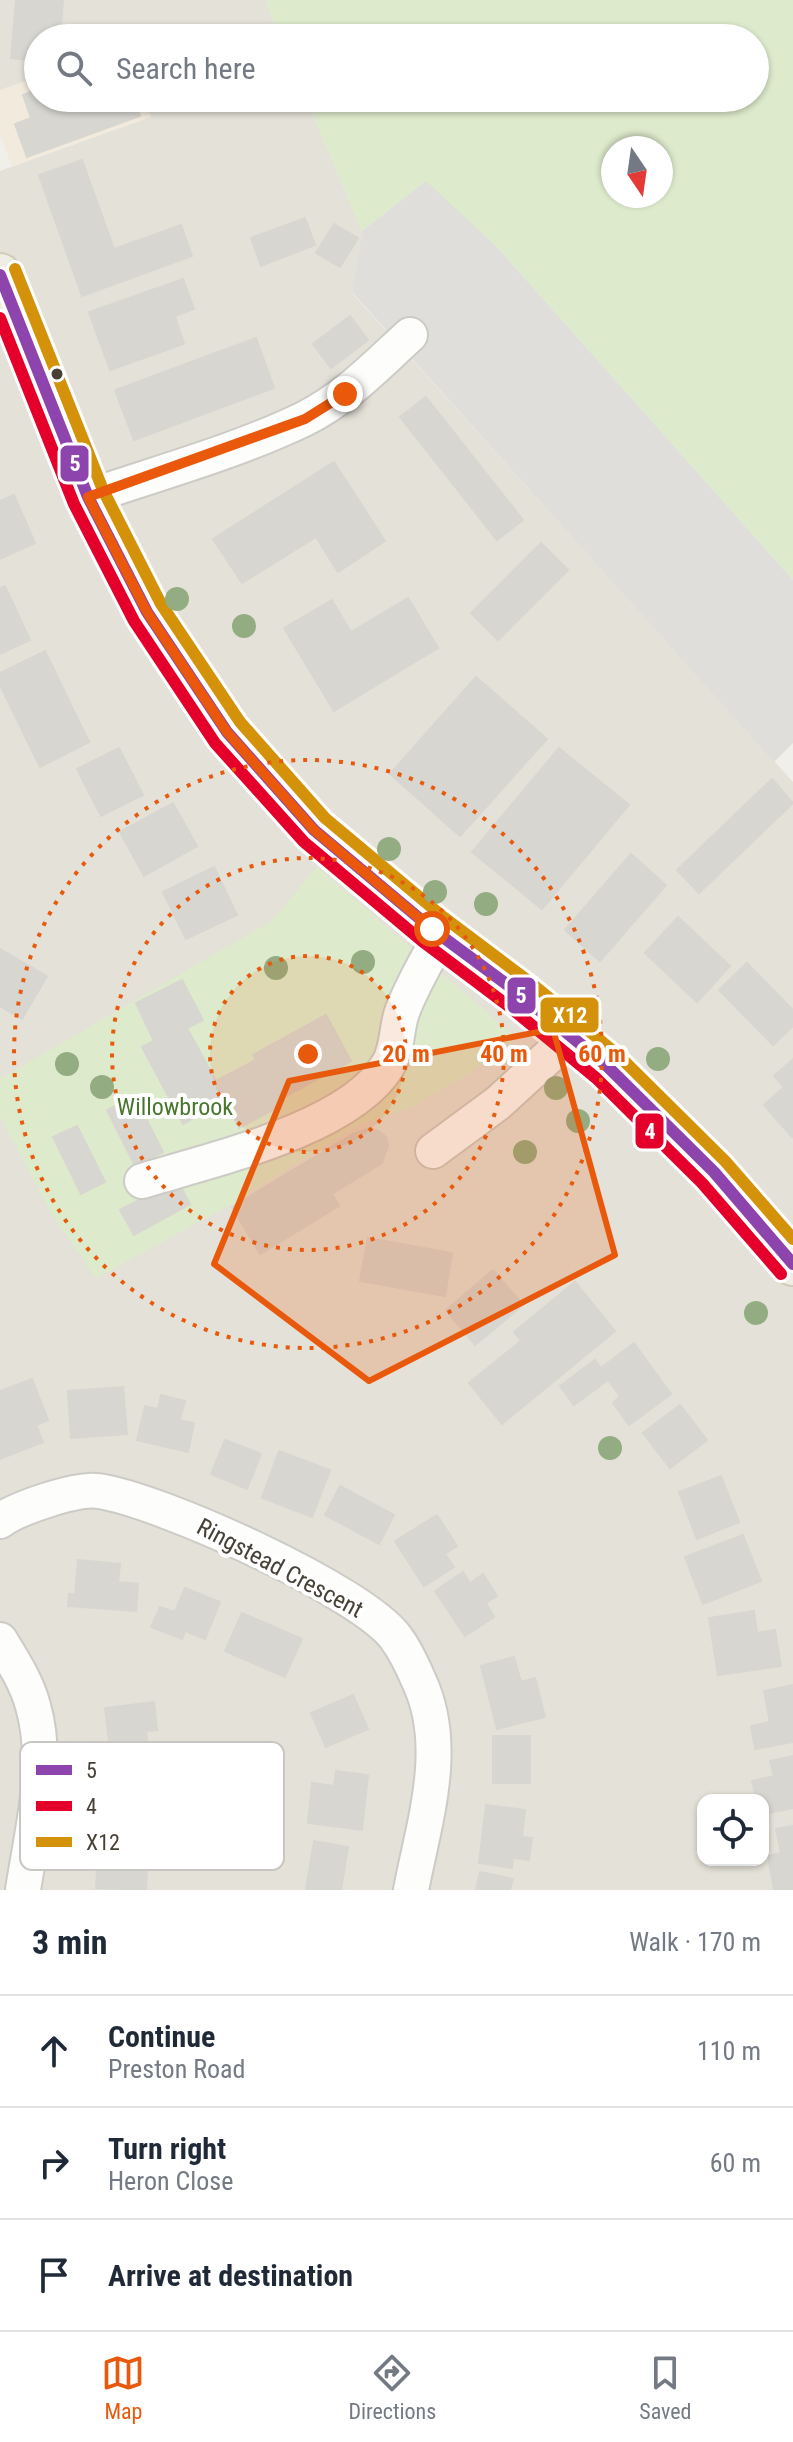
<!DOCTYPE html>
<html lang="en">
<head>
<meta charset="utf-8">
<style>
  :root { --surface:#fff; --page:#f6f6f7; --text:#1f2937; --muted:#747a83; --line:#e0e1e3; --accent:#ea580c }
  body { margin:0; font-family:"Roboto Condensed",sans-serif; background:var(--page); color:var(--text) }
  .controls { position:absolute; right:24px; bottom:24px; display:grid; overflow:hidden; border-radius:16px; box-shadow:0 2px 6px #0004 }
  .controls button { width:72px; height:72px; display:grid; place-items:center; padding:0; border:0; border-bottom:2px solid var(--line); background:var(--surface); color:var(--text); font:40px sans-serif }
  .compass { position:absolute; left:601px; top:136px; width:72px; height:72px; border-radius:50%; background:var(--surface); box-shadow:0 2px 6px #0004; rotate:167deg }
  .stop { position:absolute; width:24px; height:24px; margin:-18px; border:6px solid #ea580c; border-radius:50%; background:#fff }
  .stop.end { background:#ea580c; border-color:#fff; box-shadow:0 2px 8px #0008 }
  .list { margin:0; padding:0; list-style:none }
  h2 { display:flex; justify-content:space-between; align-items:center; height:104px; margin:0; padding:0 32px; font-size:34px }
  h2 small { font-size:26px; font-weight:400; color:var(--muted) }
  .list li { display:grid; grid-template-columns:52px 1fr auto; gap:24px; align-items:center; box-sizing:border-box; height:112px; padding:0 32px; border-top:2px solid var(--line) }
  .list b { display:block; font-size:30px; white-space:nowrap }
  .list p { margin:0; font-size:26px; white-space:nowrap; color:var(--muted) }
  .list em { font-size:26px; font-style:normal; color:var(--muted) }
  .icon { flex:none; width:44px; height:44px; fill:none; stroke:currentColor; stroke-width:2; stroke-linecap:round; stroke-linejoin:round }
  .map { position:relative; flex:none; width:793px; height:1890px; overflow:hidden }
  .search { position:absolute; background:var(--surface); box-shadow:0 2px 6px #0004; left:24px; right:24px; top:24px; height:88px; display:flex; align-items:center; gap:20px; box-sizing:border-box; padding:0 28px; border-radius:44px; color:var(--muted); font-size:30px }
  .sheet { height:440px; background:var(--surface) }
  nav { display:flex; justify-content:space-around; align-items:center; box-sizing:border-box; height:112px; border-top:2px solid var(--line); background:var(--surface); font-size:22px; color:var(--muted) }
  nav a { display:grid; justify-items:center; gap:4px }
  nav .on { color:var(--accent) }
  .map>svg:first-child { display:block }
</style>
</head>
<body>
<div class="map">
<svg width="793" height="1890" viewBox="0 0 793 1890">
  <rect width="100%" height="100%" fill="#f0efea"/>
  <!-- residential -->
  <g fill="#e4e1d8" fill-rule="evenodd">
    <path d="M0,0H265L281,38H38V77L0,90Z"/>
    <path d="M144,98H306L362,231L352,293L793,782V1890H0V171L150,117ZM703,1800H763V1860H703Z"/>
  </g>
  <!-- commercial -->
  <path fill="#f2ebdd" d="M38,77V98H144L151,117L12,166L0,135V90Z"/>
  <!-- green -->
  <g fill="#ddeacb" fill-rule="evenodd">
    <path d="M265,0H793V580L497,247L425,182L362,231L306,98H755V38H281ZM613,148H661V196H613Z"/>
    <path d="M317,867L516,1037L469,1074L410,1108L359,1124L234,1203L96,1278L51,1213L0,1116V1079L272,921Z"/>
  </g>
  <!-- parking -->
  <path fill="#dfdeda" d="M426,181L497,247L793,580V743L774,762L352,292L362,231Z"/>
  <!-- building -->
  <g fill="#d8d6d1" stroke="#d8d6d0" stroke-width="2">
    <path d="M16,0H63L60,38H38V61L11,58Z"/>
    <path d="M38,89V98H64L67,106L90,98H133L140,116L27,157L15,124L31,118L23,95Z"/>
    <path d="M82,160L114,249L181,225L192,256L82,296L39,175Z"/>
    <path d="M305,218L315,245L261,266L251,238Z"/>
    <path d="M334,224L358,238L340,267L316,253Z"/>
    <path d="M183,279L194,309L175,316L184,344L110,370L89,312Z"/>
    <path d="M350,316L368,340L331,368L313,344Z"/>
    <path d="M256,338L274,388L134,440L115,390Z"/>
    <path d="M426,397L523,520L497,540L400,417Z"/>
    <path d="M334,462L385,541L338,572L316,537L242,583L213,539Z"/>
    <path d="M14,495L35,543L0,559V501Z"/>
    <path d="M541,543L568,570L498,640L471,613Z"/>
    <path d="M5,586L30,640L0,654V588Z"/>
    <path d="M408,598L438,648L334,711L284,628L332,600L351,632Z"/>
    <path d="M45,651L89,742L40,767L0,685V673Z"/>
    <path d="M476,677L547,739L460,836L390,774Z"/>
    <path d="M119,748L143,795L101,816L77,769Z"/>
    <path d="M559,748L629,805L542,909L472,852Z"/>
    <path d="M772,779L793,803L699,893L677,870Z"/>
    <path d="M173,803L197,846L144,876L120,832Z"/>
    <path d="M631,854L666,885L600,961L565,930Z"/>
    <path d="M214,867L237,915L186,939L163,892Z"/>
    <path d="M678,917L730,966L697,1002L645,953Z"/>
    <path d="M0,949L47,976L22,1019L0,1006Z"/>
    <path d="M747,963L793,1010V1026L773,1045L719,990Z"/>
    <path d="M182,980L203,1020L187,1028L216,1081L256,1060L253,1055L326,1015L351,1061L277,1101L280,1106L239,1128L225,1101L183,1124L142,1047L154,1041L136,1003Z"/>
    <path d="M793,1059V1136L792,1137L764,1105L784,1087L774,1076Z"/>
    <path d="M135,1097L163,1152L135,1166L107,1110Z"/>
    <path d="M77,1126L105,1182L81,1194L53,1137Z"/>
    <path d="M369,1128L378,1131L386,1137L388,1146L382,1163L332,1194L339,1206L260,1254L232,1207L353,1134Z"/>
    <path d="M177,1180L190,1204L134,1235L120,1210Z"/>
    <path d="M368,1238L452,1253L445,1296L360,1281Z"/>
    <path d="M493,1270L523,1305L475,1345L446,1310Z"/>
    <path d="M575,1282L615,1331L502,1424L469,1383L521,1341L514,1332Z"/>
    <path d="M634,1343L671,1394L629,1425L613,1403L620,1396L608,1380L574,1405L560,1386L595,1360L601,1368Z"/>
    <path d="M32,1379L48,1420L36,1425L43,1442L0,1459V1391Z"/>
    <path d="M123,1387L127,1434L71,1438L68,1391Z"/>
    <path d="M161,1395L185,1401L180,1420L194,1423L188,1452L137,1440L145,1406L158,1409Z"/>
    <path d="M680,1405L707,1440L670,1468L643,1433Z"/>
    <path d="M225,1440L261,1454L247,1489L211,1474Z"/>
    <path d="M279,1451L330,1470L312,1517L262,1498Z"/>
    <path d="M721,1476L739,1522L697,1539L679,1492Z"/>
    <path d="M340,1486L394,1515L379,1544L325,1515Z"/>
    <path d="M437,1515L457,1546L445,1554L454,1567L424,1586L395,1541Z"/>
    <path d="M743,1535L761,1581L703,1604L685,1557Z"/>
    <path d="M78,1560L120,1564L118,1582L138,1584L136,1611L68,1606L69,1594H75Z"/>
    <path d="M463,1572L470,1583L483,1574L497,1596L486,1603L494,1617L465,1636L435,1591Z"/>
    <path d="M185,1588L220,1602L205,1639L185,1631L182,1639L151,1627L160,1607L175,1612Z"/>
    <path d="M754,1611L757,1633L775,1630L781,1666L718,1675L709,1618Z"/>
    <path d="M242,1613L302,1639L285,1677L225,1651Z"/>
    <path d="M514,1657L521,1682L535,1678L545,1717L497,1729L481,1666Z"/>
    <path d="M793,1685V1742L755,1749L751,1726L770,1722L764,1691Z"/>
    <path d="M353,1695L368,1729L326,1747L311,1713Z"/>
    <path d="M154,1702L157,1730L146,1731L149,1760L112,1765L105,1708Z"/>
    <rect x="493" y="1736" width="37" height="47"/>
    <path d="M793,1756V1808L763,1814V1800H757L752,1781L774,1776L770,1761Z"/>
    <path d="M336,1771L368,1775L362,1830L308,1823L312,1783L334,1786Z"/>
    <path d="M486,1805L525,1810L522,1837L532,1838L529,1860L513,1858L512,1868L479,1863Z"/>
    <path d="M793,1826V1890H774L768,1856L781,1853L776,1829Z"/>
    <path d="M314,1841L348,1847L341,1890H306Z"/>
    <path d="M98,1850L148,1852L146,1890L96,1888Z"/>
    <path d="M480,1872L513,1879L510,1890H476Z"/>
  </g>
  <g fill="none" stroke-linecap="round" stroke-linejoin="round">
    <!-- minor casing -->
    <g stroke="#cccbc6" stroke-width="38">
      <g id="minor">
        <path d="M88,497C158,473 238,451 304,419C345,399 377,365 410,335"/>
        <path d="M433,1151L498,1103L570,1037"/>
        <path d="M142,1181C210,1160 350,1129 388,1065C398,1049 396,1029 402,1012C412,985 427,960 441,935"/>
        <path d="M0,1521C17,1508 77,1488 98,1491C158,1499 362,1591 396,1638C405,1650 413,1667 419,1681C450,1747 424,1822 411,1890"/>
        <path d="M0,1640C13,1661 27,1683 33,1706C50,1765 32,1831 23,1890"/>
      </g>
    </g>
    <!-- major casing -->
    <g stroke="#d2cbb8" stroke-width="46">
      <path id="major" d="M0,275L88,497L147,612L227,732L314,830L432,929L521,995L607,1066L714,1172L793,1264"/>
    </g>
    <!-- minor -->
    <use href="#minor" stroke="#fdfdfc" stroke-width="34"/>
    <!-- major -->
    <use href="#major" stroke="#f0ede4" stroke-width="42"/>
    <!-- bus-1 casing -->
    <g stroke="#fff" stroke-width="18">
      <path id="bus-1" d="M0,275L88,497L147,612L227,732L314,830L432,929L521,995L607,1066L714,1172L793,1264"/>
    </g>
    <!-- bus-2 casing -->
    <g stroke="#fff" stroke-width="18">
      <path id="bus-2" d="M0,318L74,504L134,621L215,743L304,842L422,941L511,1008L596,1078L702,1183L781,1274"/>
    </g>
    <!-- bus-3 casing -->
    <g stroke="#fff" stroke-width="18">
      <path id="bus-3" d="M15,269L103,490L161,604L240,722L325,818L442,916L531,983L618,1055L725,1161L793,1239"/>
    </g>
    <!-- bus-1 -->
    <use href="#bus-1" stroke="#8e44ad" stroke-width="12"/>
    <!-- bus-2 -->
    <use href="#bus-2" stroke="#e4002b" stroke-width="12"/>
    <!-- bus-3 -->
    <use href="#bus-3" stroke="#d4920b" stroke-width="12"/>
  </g>
  <!-- trees -->
  <g fill="#93ac82">
    <circle cx="177" cy="599" r="12"/>
    <circle cx="244" cy="626" r="12"/>
    <circle cx="389" cy="849" r="12"/>
    <circle cx="435" cy="892" r="12"/>
    <circle cx="486" cy="904" r="12"/>
    <circle cx="363" cy="962" r="12"/>
    <circle cx="276" cy="968" r="12"/>
    <circle cx="658" cy="1059" r="12"/>
    <circle cx="67" cy="1064" r="12"/>
    <circle cx="102" cy="1087" r="12"/>
    <circle cx="556" cy="1088" r="12"/>
    <circle cx="578" cy="1121" r="12"/>
    <circle cx="525" cy="1152" r="12"/>
    <circle cx="756" cy="1313" r="12"/>
    <circle cx="610" cy="1448" r="12"/>
  </g>
  <g fill="none" stroke-linecap="round" stroke-linejoin="round">
    <!-- route -->
    <path stroke="#ea580c" stroke-width="10" d="M345,394L305,419L88,497L147,612L227,732L314,830L432,929"/>
  </g>
  <!-- marked area -->
  <path fill="#e8590c" fill-opacity="0.2" stroke="#e8590c" stroke-width="6" stroke-linejoin="round" d="M553,1029L615,1255L369,1381L214,1264L289,1081Z"/>
  <!-- distance rings -->
  <circle cx="308" cy="1054" r="98" fill="#e8590c" fill-opacity=".12"/>
  <g fill="none" stroke="#e8590c" stroke-width="4" stroke-dasharray="4 8">
    <circle cx="308" cy="1054" r="98"/>
    <circle cx="308" cy="1054" r="196"/>
    <circle cx="308" cy="1054" r="294"/>
  </g>
  <!-- markers -->
  <circle fill="#464036" stroke="#fff" stroke-width="3" cx="57" cy="374" r="7"/>
  <g text-anchor="middle" stroke-width="8" stroke-linejoin="round" paint-order="stroke">
    <!-- park labels -->
    <g font-size="24" fill="#47762c" stroke="#fff">
      <text x="175" y="1115">Willowbrook</text>
    </g>
    <!-- street labels -->
    <g font-size="24" fill="#464036" stroke="#fff">
      <text transform="translate(280 1568) rotate(28)" y="8">Ringstead Crescent</text>
    </g>
  </g>
  <!-- legend -->
  <rect x="20" y="1742" width="264" height="128" rx="12" fill="#fff" stroke="#c8c6c3" stroke-width="2"/>
  <rect x="36" y="1765" width="36" height="10" fill="#8e44ad"/>
  <rect x="36" y="1801" width="36" height="10" fill="#e4002b"/>
  <rect x="36" y="1837" width="36" height="10" fill="#d4920b"/>
  <g font-size="22" fill="#464036">
    <text x="86" y="1778">5</text>
    <text x="86" y="1814">4</text>
    <text x="86" y="1850">X12</text>
  </g>
  <circle cx="308" cy="1054" r="12" fill="#e8590c" stroke="#fff" stroke-width="4"/>
  <g font-size="24" text-anchor="middle" font-weight="bold" fill="#e8590c" stroke="#fff" stroke-width="8" stroke-linejoin="round" paint-order="stroke">
    <text x="406" y="1062">20 m</text>
    <text x="504" y="1062">40 m</text>
    <text x="602" y="1062">60 m</text>
  </g>
  <g stroke="#fff" stroke-width="3">
    <rect x="59" y="444" width="31" height="39" rx="8" fill="#8e44ad"/>
    <rect x="506" y="976" width="31" height="39" rx="8" fill="#8e44ad"/>
    <rect x="539" y="996" width="61" height="38" rx="8" fill="#d4920b"/>
    <rect x="634" y="1112" width="31" height="38" rx="8" fill="#e4002b"/>
  </g>
  <g font-size="22" text-anchor="middle" font-weight="bold" fill="#fff">
    <text x="75" y="471">5</text>
    <text x="521" y="1003">5</text>
    <text x="570" y="1023">X12</text>
    <text x="650" y="1139">4</text>
  </g>
</svg>
<div class="controls">
<button><svg class="icon" aria-label="locate" viewBox="0 0 24 24"><circle cx="12" cy="12" r="6"/><path d="M12 2v4M12 18v4M2 12h4M18 12h4"/></svg></button>
</div>
<svg class="compass" viewBox="-18 -18 36 36"><path d="M0-13l5 13h-10z" fill="#e53935"/><path d="M0 13l5-13h-10z" fill="#747a83"/></svg>
<div class="stop" style="left:432px;top:929px"></div>
<div class="stop end" style="left:345px;top:394px"></div>
<div class="search"><svg class="icon" aria-label="search" viewBox="0 0 24 24"><circle cx="10" cy="10" r="6"/><path d="M15 15l6 6"/></svg>Search here</div>
</div>
<section class="sheet">
<h2>3 min<small>Walk · 170 m</small></h2>
<ul class="list">
<li><svg class="icon" aria-label="ahead" viewBox="0 0 24 24"><path d="M12 20V5M6 11l6-6 6 6"/></svg><div><b>Continue</b><p>Preston Road</p></div><em>110 m</em></li>
<li><svg class="icon" aria-label="right" viewBox="0 0 24 24"><path d="M7 20v-9h11M14 6l5 5-5 5"/></svg><div><b>Turn right</b><p>Heron Close</p></div><em>60 m</em></li>
<li><svg class="icon" aria-label="arrive" viewBox="0 0 24 24"><path d="M6 21V4h12l-3 4 3 4H6"/></svg><div><b>Arrive at destination</b></div></li>
</ul>
</section>
<nav>
<a class="on"><svg class="icon" aria-label="map" viewBox="0 0 24 24"><path d="M3 6l6-2 6 2 6-2v14l-6 2-6-2-6 2zM9 4v14M15 6v14"/></svg>Map</a>
<a><svg class="icon" aria-label="directions" viewBox="0 0 24 24"><path d="M12 3l9 9-9 9-9-9zM9 14v-3h6M13 9l2 2-2 2"/></svg>Directions</a>
<a><svg class="icon" aria-label="saved" viewBox="0 0 24 24"><path d="M7 4h10v16l-5-4-5 4z"/></svg>Saved</a>
</nav>
</body>
</html>
